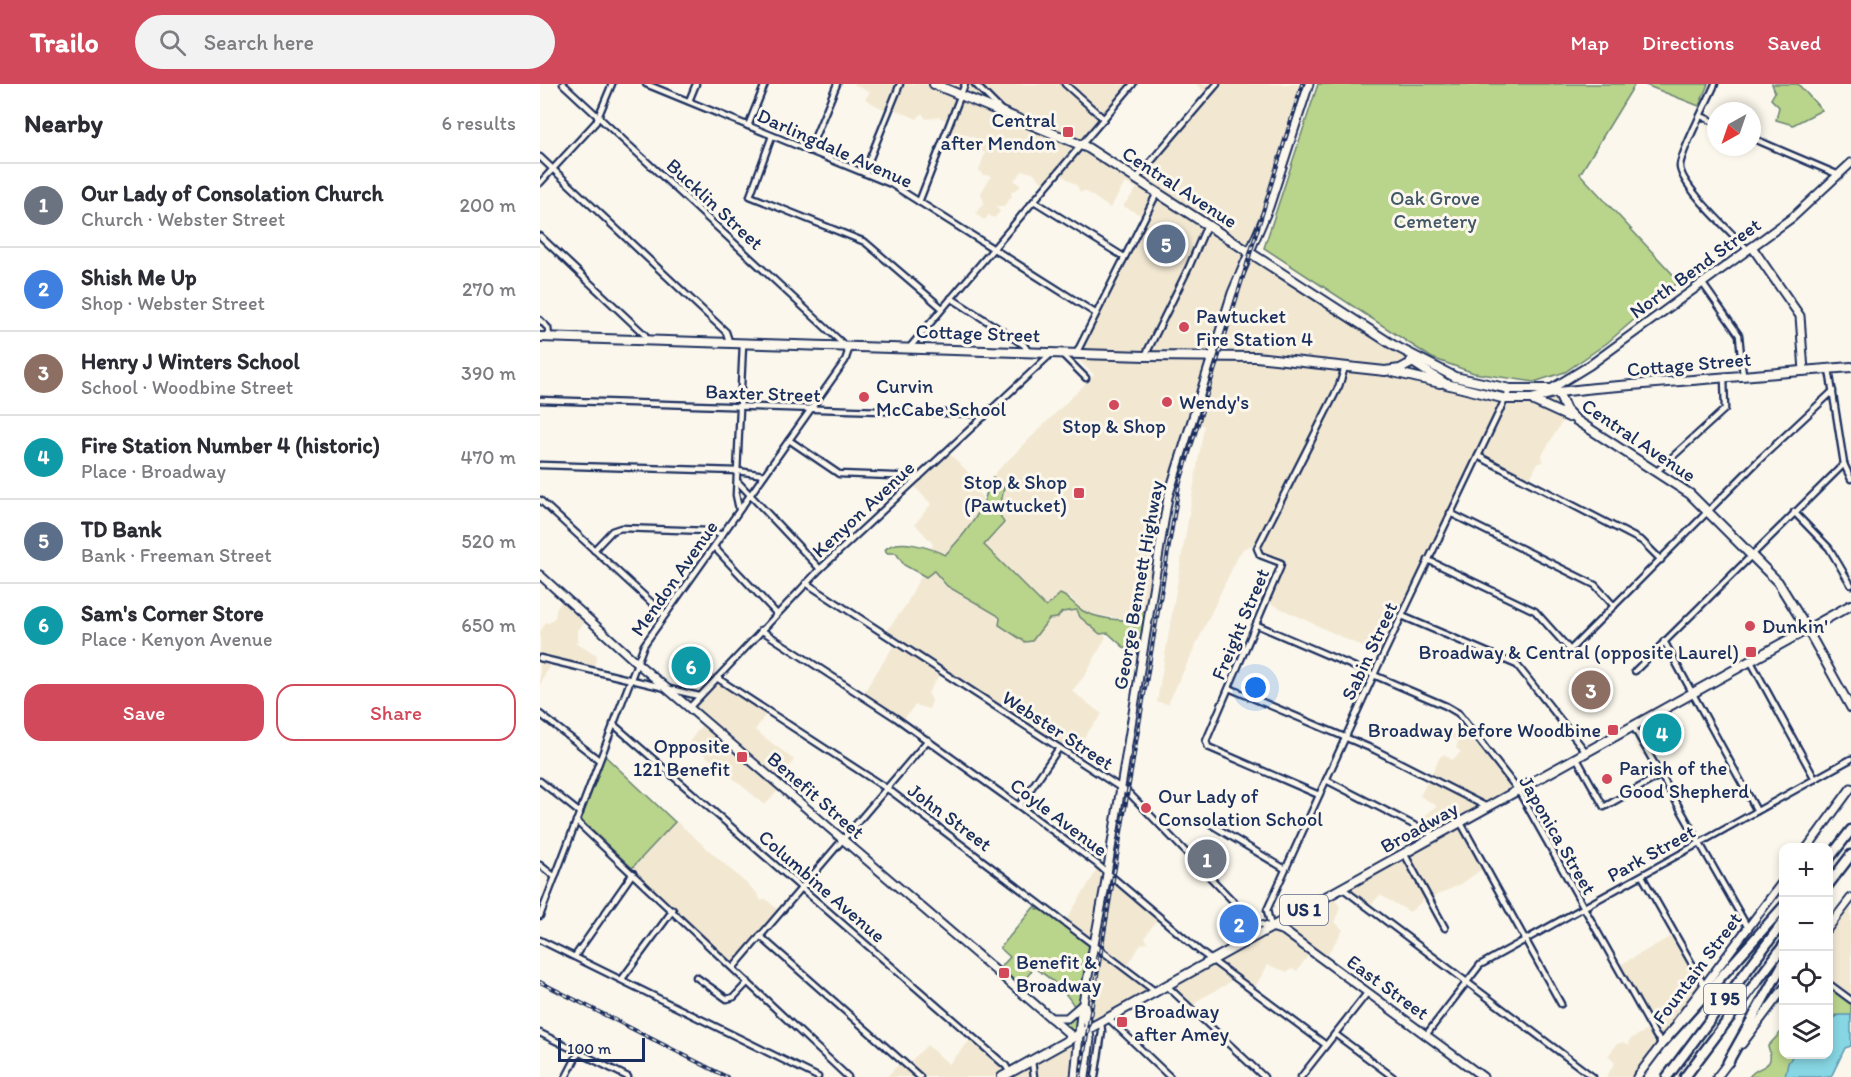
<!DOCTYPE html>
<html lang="en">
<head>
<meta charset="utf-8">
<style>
  :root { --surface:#fff; --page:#f2f2f3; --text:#2b2b33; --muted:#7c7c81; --line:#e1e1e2; --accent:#d1495b }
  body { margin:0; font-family:Itim,sans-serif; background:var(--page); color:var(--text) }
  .controls { position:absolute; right:18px; bottom:18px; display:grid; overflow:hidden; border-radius:12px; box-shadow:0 3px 9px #0003 }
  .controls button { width:54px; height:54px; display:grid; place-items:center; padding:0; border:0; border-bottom:2px solid var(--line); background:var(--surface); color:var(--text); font:30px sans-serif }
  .compass { position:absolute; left:1167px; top:18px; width:54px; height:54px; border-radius:50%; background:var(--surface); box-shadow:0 3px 9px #0003; rotate:220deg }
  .scale { position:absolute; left:18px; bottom:15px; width:87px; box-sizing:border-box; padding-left:6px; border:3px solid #1b2f5e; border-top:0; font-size:16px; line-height:21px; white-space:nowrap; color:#1b2f5e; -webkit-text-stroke:4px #fbf7ec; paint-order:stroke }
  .you { position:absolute; left:716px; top:604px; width:21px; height:21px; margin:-15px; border:4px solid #fff; border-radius:50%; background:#1a73e8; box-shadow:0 0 0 9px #1a73e833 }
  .badge { display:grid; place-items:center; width:39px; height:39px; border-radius:50%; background:var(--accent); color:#fff; font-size:20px; font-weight:700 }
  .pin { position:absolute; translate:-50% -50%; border:3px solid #fff; box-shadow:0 2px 6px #0006 }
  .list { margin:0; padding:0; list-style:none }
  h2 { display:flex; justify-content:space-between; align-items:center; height:78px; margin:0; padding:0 24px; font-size:26px }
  h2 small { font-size:20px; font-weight:400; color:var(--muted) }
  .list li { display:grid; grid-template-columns:39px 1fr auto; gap:18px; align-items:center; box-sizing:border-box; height:84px; padding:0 24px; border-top:2px solid var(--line) }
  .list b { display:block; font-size:22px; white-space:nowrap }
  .list p { margin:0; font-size:20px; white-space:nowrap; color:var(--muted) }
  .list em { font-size:20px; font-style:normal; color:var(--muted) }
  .actions { display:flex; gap:12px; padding:18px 24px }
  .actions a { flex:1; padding:14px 0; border:2px solid var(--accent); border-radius:18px; text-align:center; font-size:21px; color:var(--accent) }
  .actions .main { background:var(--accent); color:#fff }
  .icon { flex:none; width:33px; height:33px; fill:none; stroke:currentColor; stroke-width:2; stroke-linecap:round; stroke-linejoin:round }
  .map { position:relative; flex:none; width:1311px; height:993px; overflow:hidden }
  header { display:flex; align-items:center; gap:36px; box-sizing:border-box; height:84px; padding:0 30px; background:var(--accent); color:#fff }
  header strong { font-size:28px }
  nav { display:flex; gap:33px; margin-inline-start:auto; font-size:21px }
  .search { width:420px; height:54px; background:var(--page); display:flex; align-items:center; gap:15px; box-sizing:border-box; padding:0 21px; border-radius:33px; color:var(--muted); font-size:22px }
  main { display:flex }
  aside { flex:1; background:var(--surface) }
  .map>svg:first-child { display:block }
</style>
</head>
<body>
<header>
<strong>Trailo</strong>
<div class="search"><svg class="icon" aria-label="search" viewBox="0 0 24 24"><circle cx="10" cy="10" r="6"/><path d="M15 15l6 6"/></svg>Search here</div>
<nav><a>Map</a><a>Directions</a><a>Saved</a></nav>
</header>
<main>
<aside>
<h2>Nearby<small>6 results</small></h2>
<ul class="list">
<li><span class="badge" style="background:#6b7280">1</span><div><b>Our Lady of Consolation Church</b><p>Church · Webster Street</p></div><em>200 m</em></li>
<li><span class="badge" style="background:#3f7fe0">2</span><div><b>Shish Me Up</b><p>Shop · Webster Street</p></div><em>270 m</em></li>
<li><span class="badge" style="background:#8d6e63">3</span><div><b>Henry J Winters School</b><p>School · Woodbine Street</p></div><em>390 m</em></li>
<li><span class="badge" style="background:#0f9aa8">4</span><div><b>Fire Station Number 4 (historic)</b><p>Place · Broadway</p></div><em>470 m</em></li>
<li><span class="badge" style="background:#5c6f8a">5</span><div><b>TD Bank</b><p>Bank · Freeman Street</p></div><em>520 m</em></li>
<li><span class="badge" style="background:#0f9aa8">6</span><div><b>Sam's Corner Store</b><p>Place · Kenyon Avenue</p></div><em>650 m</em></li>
</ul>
<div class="actions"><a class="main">Save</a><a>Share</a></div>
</aside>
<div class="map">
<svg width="1311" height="993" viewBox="0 0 1311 993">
  <rect width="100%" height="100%" fill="#fbf7ec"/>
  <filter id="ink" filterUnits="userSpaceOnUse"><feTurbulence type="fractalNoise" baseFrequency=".0167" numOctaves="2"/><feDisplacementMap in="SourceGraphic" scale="12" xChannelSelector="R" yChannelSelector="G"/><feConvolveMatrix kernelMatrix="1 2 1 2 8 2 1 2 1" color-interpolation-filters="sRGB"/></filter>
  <g filter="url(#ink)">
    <!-- built -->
    <g fill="#f2e8d2">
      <path d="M593,0L543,59L596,92L667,11L656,0H769L712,165L845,254L898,285L958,301L1001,305L1025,296L1021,306L1027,330L1002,371L1003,378L998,379L989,396L939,371L842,572L727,518L741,480L714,466L713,461L704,464L698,472L628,620L617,618L664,342L653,337L638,381L609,526L596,537L550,530L540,525L530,513L518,511L507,523L444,461L455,448L464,404L453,393L456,388L554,291L530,267L536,266L597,148L603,132L583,122L597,104L585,99L570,124L545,107L540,108L537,102L519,89L506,103L494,89L483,87L474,96L481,102L471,109L472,112L463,123L456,122L460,128L454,134L448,131L446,135H442L436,129L444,119L441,109L451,92L443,91L439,86L445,69L435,63V54L426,51L422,53L408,47L409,37L398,33L386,35L382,29L377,35L351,24L348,27L337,22L325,15L330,8L313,0Z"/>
      <path d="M408,368L440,400L435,407L442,413V422L425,451L405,471L391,465L393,460L375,440L391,420L372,400Z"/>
      <path d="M394,487L407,502L457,531L459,541L492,557L509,534H517L522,528L530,526H537L540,533L566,553L546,590L532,607L562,630L544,653V658L540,659L534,672L402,587L388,609L392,616L389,625L375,621L363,636L322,611L356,558L345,549L366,521L379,495Z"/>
      <path d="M25,513L49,533L38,546V557L35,559L57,571L54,584L12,576L0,601V548L6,538L9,539L15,533L17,523Z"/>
      <path d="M180,592L229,626L215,646L254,676L239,698L242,702L225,721L149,658L165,637L131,604L161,608Z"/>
      <path d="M925,636L979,703L922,737L945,783L921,800L890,814L887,813L870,828L840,811L829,823L802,803L896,750L882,740L887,730L897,722L880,712L900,673L904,670L912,676L921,668L916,664L918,657L911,653Z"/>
      <path d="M135,736L217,809L221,817L226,815L240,828L193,881L90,786Z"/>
      <path d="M558,778L620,831L605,853L608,859L601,860L587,883L616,905L544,946L555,857L526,836L554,791Z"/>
      <path d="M791,810L800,823L795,838L803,846L786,873L772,866L757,887L752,885L747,888L728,881L715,903L695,891L686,901L660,915L652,923L629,903Z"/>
      <path d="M1311,813V915L1289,899L1288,842Z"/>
      <path d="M1208,844L1094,993H1066L1075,979L1068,972L1077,960L1084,958L1089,961L1090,955L1112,944L1080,881L1135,850L1164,897Z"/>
      <path d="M543,950L535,993H347L358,981L369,979L387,961L409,980L434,952L471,986Z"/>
    </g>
    <!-- green -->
    <g fill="#b9d48b" stroke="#6a8274" stroke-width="1.5">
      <path d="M778,0H1095L1040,90L1139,197L1067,259L1025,288L994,298L934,289L892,274L724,164Z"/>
      <path d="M1103,0H1168L1159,22Z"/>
      <path d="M1232,0H1258L1282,26L1253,41L1236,36L1239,23L1231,15L1235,8Z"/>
      <path d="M453,393L464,404L459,429L464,439L444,461L506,523L520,510C531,514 533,521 543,527C558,535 579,536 596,537L600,527L609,526L601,570L588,567L568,549L560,550L540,533L537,526L522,528L517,534L509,535L492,557L485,558L459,541L460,534L457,531L407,502L394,487L386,493L364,481L356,469H347L345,466C356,452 391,464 405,471C419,456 431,443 441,424C445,417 447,404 453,393Z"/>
      <path d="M65,672L135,738L92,784L41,736Z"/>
      <path d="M504,821L555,858L544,946L537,950L514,936L536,926C529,910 509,892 494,884L481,900L476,896L472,899L463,890L466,887L461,883L470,873L460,864L494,823L499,826Z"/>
      <path d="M1288,899L1311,915V935L1296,931L1289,935Z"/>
      <path d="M1243,946L1244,970L1259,971L1251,993H1209C1218,980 1237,986 1228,962Z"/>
    </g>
    <!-- water -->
    <path fill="#87d6e3" stroke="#5c93ae" stroke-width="1.5" d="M1299,931H1311V962L1305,964L1291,993H1245L1248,979L1253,971L1288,970L1289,937Z"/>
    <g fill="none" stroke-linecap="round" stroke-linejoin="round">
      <!-- street casing -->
      <g stroke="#1b2f5e" stroke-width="9">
        <g id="street">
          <path d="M106,0L351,100L555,229"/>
          <path d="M435,0L463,28"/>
          <path d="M525,0L564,35"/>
          <path d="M1175,0C1167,19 1142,65 1140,81C1138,100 1193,150 1208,166"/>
          <path d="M149,17L156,0"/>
          <path d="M1161,32L1176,39"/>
          <path d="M208,42L225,0"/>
          <path d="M232,52L210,112L325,158L402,224"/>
          <path d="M1212,54L1299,91"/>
          <path d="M269,67L297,0"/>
          <path d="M0,73L186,248L190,260"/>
          <path d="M324,89L360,0"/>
          <path d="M596,95L677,0"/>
          <path d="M0,99L56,38L72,0"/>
          <path d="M494,117L584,173"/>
          <path d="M379,118L425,0"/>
          <path d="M0,152L105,251L107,255"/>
          <path d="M1163,200L1199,251L1203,292"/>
          <path d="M411,214L484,261L488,267"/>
          <path d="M0,236L8,244L9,253"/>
          <path d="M370,263L593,0"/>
          <path d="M537,268L617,109"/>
          <path d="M522,270L546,294"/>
          <path d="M605,272L649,183L667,141"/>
          <path d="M1289,285L1304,380L1311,395"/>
          <path d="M0,316L437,330L444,333"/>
          <path d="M249,356L299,390L379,393"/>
          <path d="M938,372L1102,457L1121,476"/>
          <path d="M0,381L198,387L224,391"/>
          <path d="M1117,387L1185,325L1184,294"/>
          <path d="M198,398L280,485"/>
          <path d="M0,416L125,531"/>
          <path d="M199,425L196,411L203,260"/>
          <path d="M1254,428L1289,464L1311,501"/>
          <path d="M910,429L1055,501L1074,522"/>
          <path d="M174,463L237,530"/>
          <path d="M54,466L72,447L81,444L169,447L182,451"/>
          <path d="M888,476L995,527L1030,566L1218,377L1293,307"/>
          <path d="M266,499L590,710L713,838L731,843"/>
          <path d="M862,532L977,581L1046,668"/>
          <path d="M717,541L906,622L918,629L978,706L1116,952L1122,959"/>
          <path d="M221,546L356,634L479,722L557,780L662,869L786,961"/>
          <path d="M1124,557L1217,727"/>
          <path d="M0,574L159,612"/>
          <path d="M1210,576L1275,695"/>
          <path d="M1095,587L1304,380"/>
          <path d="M177,594L352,708L616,908"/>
          <path d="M689,604L835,666L947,723"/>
          <path d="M149,624L280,485L512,269"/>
          <path d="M0,630L59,676"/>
          <path d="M73,640L466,982L470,989"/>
          <path d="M1093,642L1208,844"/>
          <path d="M1036,673L1064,723L1121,691"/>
          <path d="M786,696L895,752"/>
          <path d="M0,697L40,729"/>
          <path d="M779,711L668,663L666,657L740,484L741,479L720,471L717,464L799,302L805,283"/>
          <path d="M479,722L519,664"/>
          <path d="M36,737L308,993"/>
          <path d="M667,738L745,785"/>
          <path d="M921,739L1021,920"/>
          <path d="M864,769L905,844"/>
          <path d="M0,781L15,793"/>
          <path d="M1102,792L1164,901"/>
          <path d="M802,804L1053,993"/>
          <path d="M0,832L104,561L305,277L308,268L301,258L23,0"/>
          <path d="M731,843L727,826L837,584L970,305"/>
          <path d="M220,852L380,993"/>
          <path d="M0,856L278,993"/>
          <path d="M35,872L93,789"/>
          <path d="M193,884L388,656"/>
          <path d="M156,893L187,915L194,913L208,898"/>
          <path d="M82,895L133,826"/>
          <path d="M1288,899L1311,916"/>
          <path d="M627,902L724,993"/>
          <path d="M568,934L630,993"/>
          <path d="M0,949L88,993"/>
          <path d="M795,950L853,993"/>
          <path d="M886,951L940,881L1311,675"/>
          <path d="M492,977L494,993"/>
          <path d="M26,993L39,968"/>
          <path d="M555,993L562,948L561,938"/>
          <path d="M761,993L828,908"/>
        </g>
      </g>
      <!-- secondary casing -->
      <g stroke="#1b2f5e" stroke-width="11">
        <g id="secondary">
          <path d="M1212,163L1260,232L1264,287"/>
          <path d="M1011,305L1050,281L1253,133L1311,79"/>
          <path d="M0,491L97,579L533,953"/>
          <path d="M1267,545L1311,624"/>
          <path d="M1267,764L1311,704"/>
          <path d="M731,843L744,847L943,993"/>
          <path d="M1288,844L1311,814"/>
          <path d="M545,922L550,955L545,993"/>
          <path d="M511,934H527L542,921"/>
          <path d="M1137,938L1244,796"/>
          <path d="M1202,960L1244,904"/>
          <path d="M535,993L541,929L565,802L628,413L692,209L729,123L769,0"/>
          <path d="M1097,993L1124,957"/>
          <path d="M1177,993L1190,976"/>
        </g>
      </g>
      <!-- primary casing -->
      <g stroke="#1b2f5e" stroke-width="12">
        <g id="primary">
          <path d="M394,0L548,64L853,261L915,293L970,305H1011L1018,308L1026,326L1036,336L1150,410L1238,498L1267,545"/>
          <path d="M0,253L605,272L716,273L845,287L860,285L879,275"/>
          <path d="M871,277L906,300L966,315H991L1018,308L1055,304L1311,283"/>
          <path d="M853,288L900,299"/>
          <path d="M994,317L1029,333"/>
          <path d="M462,993L1311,521"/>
        </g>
      </g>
      <!-- highway casing -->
      <g stroke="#1b2f5e" stroke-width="13">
        <g id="highway">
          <path d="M1288,776L1311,746"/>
          <path d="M1288,801L1311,771"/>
          <path d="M1122,959L1244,822"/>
          <path d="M1188,978L1244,878"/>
          <path d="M1127,993L1244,837"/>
          <path d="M1145,993L1244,861"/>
        </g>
      </g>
      <!-- street -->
      <use href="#street" stroke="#fbf7ec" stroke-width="4.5"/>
      <!-- secondary -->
      <use href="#secondary" stroke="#fbf7ec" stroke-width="7"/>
      <!-- primary -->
      <use href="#primary" stroke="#fbf7ec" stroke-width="8"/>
      <!-- highway -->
      <use href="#highway" stroke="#fbf7ec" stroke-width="8"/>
      <!-- rail casing -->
      <g stroke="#1b2f5e" stroke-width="4">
        <g id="rail">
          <path d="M0,898L187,993"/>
          <path d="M540,993L639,402L762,0"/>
        </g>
      </g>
      <!-- rail -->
      <use href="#rail" stroke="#fbf7ec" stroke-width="1.5" stroke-dasharray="4.5" stroke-linecap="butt"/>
    </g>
  </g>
  <!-- markers -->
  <g fill="#d1495b" stroke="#fbf7ec" stroke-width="2">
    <rect x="522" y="42" width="12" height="12" rx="3"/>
    <circle cx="644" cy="243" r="6"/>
    <circle cx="324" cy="313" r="6"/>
    <circle cx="627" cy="318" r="6"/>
    <circle cx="574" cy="321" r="6"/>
    <rect x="533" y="403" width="12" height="12" rx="3"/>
    <circle cx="1210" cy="542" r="6"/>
    <rect x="1205" y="562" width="12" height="12" rx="3"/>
    <rect x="1067" y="640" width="12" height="12" rx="3"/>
    <rect x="196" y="667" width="12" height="12" rx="3"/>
    <circle cx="1067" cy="695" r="6"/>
    <circle cx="606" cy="724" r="6"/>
    <rect x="458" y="883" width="12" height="12" rx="3"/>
    <rect x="576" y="932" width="12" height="12" rx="3"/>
  </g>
  <g text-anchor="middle" stroke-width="6" stroke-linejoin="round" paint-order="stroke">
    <!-- shield labels -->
    <g fill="#fbf7ec" stroke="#5e6b89" stroke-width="1.5">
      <rect x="740" y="811" width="48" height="30" rx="4.5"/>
      <rect x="1164" y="900" width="42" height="30" rx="4.5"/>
    </g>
    <g font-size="18" font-weight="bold" fill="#1b2f5e">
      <text x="764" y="832">US 1</text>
      <text x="1185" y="921">I 95</text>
    </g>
    <!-- poi labels -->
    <g font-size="20" fill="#1b2f5e" stroke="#fbf7ec" text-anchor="start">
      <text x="516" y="43" text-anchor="end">Central<tspan x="516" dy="23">after Mendon</tspan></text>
      <text x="656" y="239">Pawtucket<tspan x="656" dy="23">Fire Station 4</tspan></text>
      <text x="336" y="309">Curvin<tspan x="336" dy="23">McCabe School</tspan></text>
      <text x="639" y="325">Wendy's</text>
      <text x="574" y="349" text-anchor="middle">Stop &amp; Shop</text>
      <text x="527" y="405" text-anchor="end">Stop &amp; Shop<tspan x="527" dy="23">(Pawtucket)</tspan></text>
      <text x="1222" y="549">Dunkin'</text>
      <text x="1199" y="575" text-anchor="end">Broadway &amp; Central (opposite Laurel)</text>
      <text x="1061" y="653" text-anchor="end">Broadway before Woodbine</text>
      <text x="190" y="669" text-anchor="end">Opposite<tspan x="190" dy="23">121 Benefit</tspan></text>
      <text x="1079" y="691">Parish of the<tspan x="1079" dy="23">Good Shepherd</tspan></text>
      <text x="618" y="719">Our Lady of<tspan x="618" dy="23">Consolation School</tspan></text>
      <text x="476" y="885">Benefit &amp;<tspan x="476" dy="23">Broadway</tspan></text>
      <text x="594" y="934">Broadway<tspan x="594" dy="23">after Amey</tspan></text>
    </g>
    <!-- street labels -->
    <g font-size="20" fill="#1b2f5e" stroke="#fbf7ec">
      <text transform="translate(295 64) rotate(24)" y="7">Darlingdale Avenue</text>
      <text transform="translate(640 103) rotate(33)" y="7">Central Avenue</text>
      <text transform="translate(175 120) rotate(43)" y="7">Bucklin Street</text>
      <text transform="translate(1155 184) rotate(-36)" y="7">North Bend Street</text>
      <text transform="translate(438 249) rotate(2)" y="7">Cottage Street</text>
      <text transform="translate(1149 280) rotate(-5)" y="7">Cottage Street</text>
      <text transform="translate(223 309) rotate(2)" y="7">Baxter Street</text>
      <text transform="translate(1099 356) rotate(34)" y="7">Central Avenue</text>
      <text transform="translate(323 425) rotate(-43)" y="7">Kenyon Avenue</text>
      <text transform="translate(134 494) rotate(-55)" y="7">Mendon Avenue</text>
      <text transform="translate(598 501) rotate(-80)" y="7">George Bennett Highway</text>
      <text transform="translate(700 540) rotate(-67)" y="7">Freight Street</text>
      <text transform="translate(829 567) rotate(-65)" y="7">Sabin Street</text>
      <text transform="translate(518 646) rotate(33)" y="7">Webster Street</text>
      <text transform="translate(276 711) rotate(41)" y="7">Benefit Street</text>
      <text transform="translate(410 733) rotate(37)" y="7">John Street</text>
      <text transform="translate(519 733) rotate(37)" y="7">Coyle Avenue</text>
      <text transform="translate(879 743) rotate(-29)" y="7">Broadway</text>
      <text transform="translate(1018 751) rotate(60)" y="7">Japonica Street</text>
      <text transform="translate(1111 769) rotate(-29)" y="7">Park Street</text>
      <text transform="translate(282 802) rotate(41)" y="7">Columbine Avenue</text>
      <text transform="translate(1157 884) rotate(-53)" y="7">Fountain Street</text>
      <text transform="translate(848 903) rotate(36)" y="7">East Street</text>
    </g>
    <!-- park labels -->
    <g font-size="20" fill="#425869" stroke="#fbf7ec">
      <text x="895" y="121">Oak Grove<tspan x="895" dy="23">Cemetery</tspan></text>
    </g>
  </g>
</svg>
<div class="controls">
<button>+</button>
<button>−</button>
<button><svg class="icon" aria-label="locate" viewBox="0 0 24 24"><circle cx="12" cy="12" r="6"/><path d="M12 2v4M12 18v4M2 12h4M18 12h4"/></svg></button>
<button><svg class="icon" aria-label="layers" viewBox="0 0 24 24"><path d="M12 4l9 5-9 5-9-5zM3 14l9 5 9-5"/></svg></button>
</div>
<svg class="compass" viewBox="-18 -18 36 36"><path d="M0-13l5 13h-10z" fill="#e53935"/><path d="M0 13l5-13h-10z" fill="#7c7c81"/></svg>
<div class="scale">100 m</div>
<div class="you"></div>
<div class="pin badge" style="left:667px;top:775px;background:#6b7280">1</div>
<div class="pin badge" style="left:699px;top:840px;background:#3f7fe0">2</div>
<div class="pin badge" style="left:1051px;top:606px;background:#8d6e63">3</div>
<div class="pin badge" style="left:1122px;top:649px;background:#0f9aa8">4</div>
<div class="pin badge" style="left:626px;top:160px;background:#5c6f8a">5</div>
<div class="pin badge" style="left:151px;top:582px;background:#0f9aa8">6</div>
</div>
</main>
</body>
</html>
